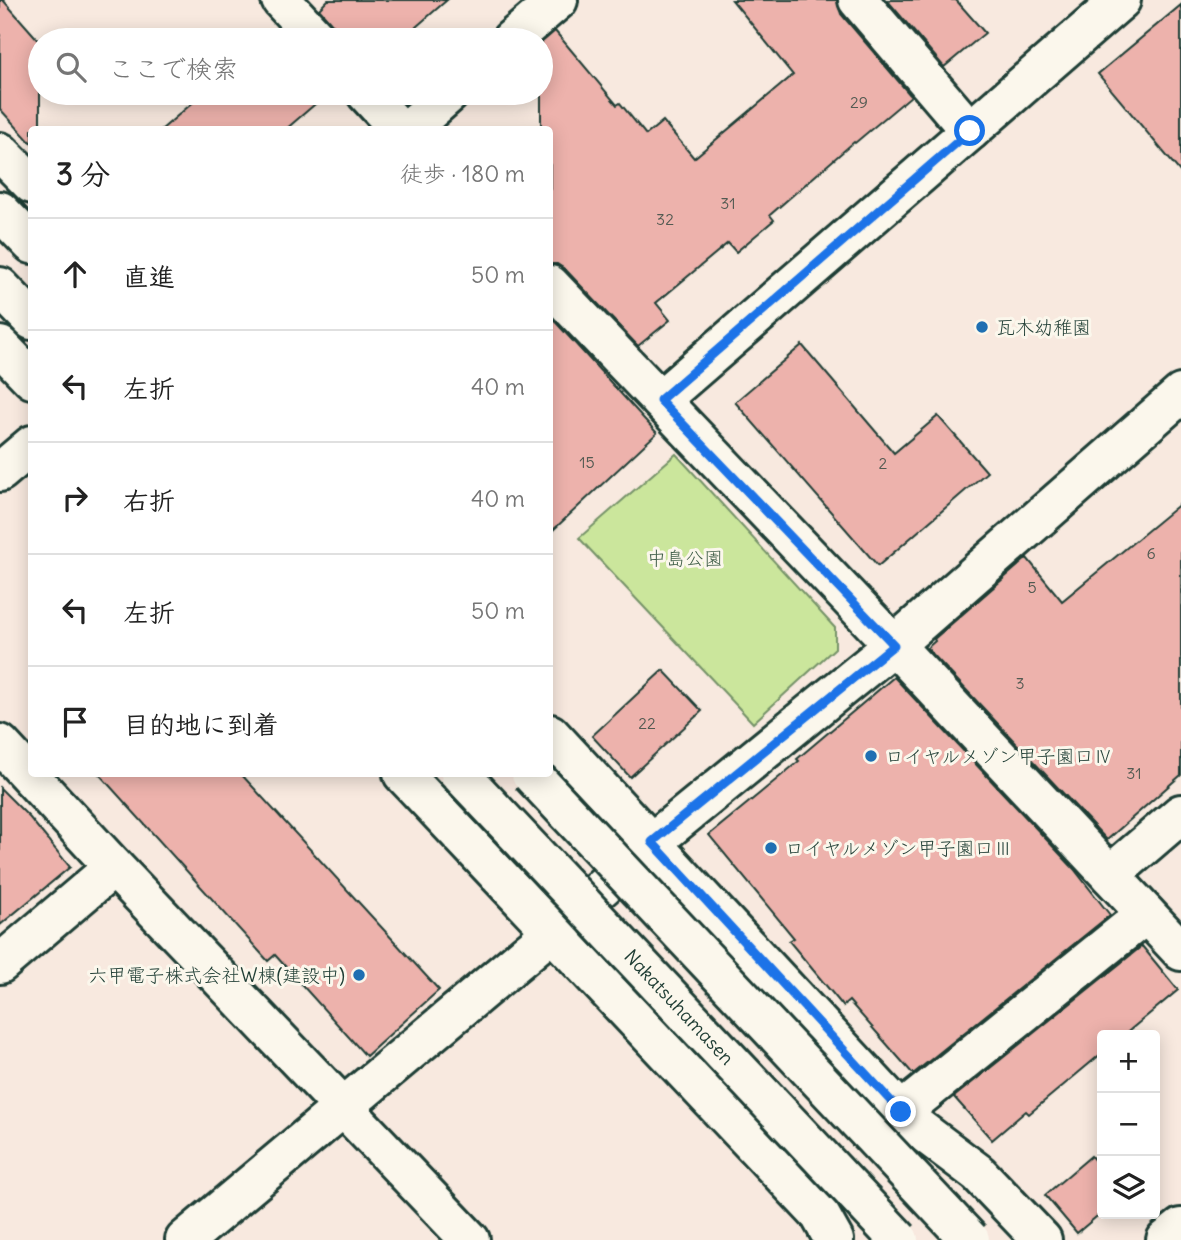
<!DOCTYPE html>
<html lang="ja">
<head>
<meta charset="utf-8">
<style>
  :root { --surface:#fff; --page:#f2f2f2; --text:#222; --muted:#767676; --line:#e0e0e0 }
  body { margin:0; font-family:Delius,"Klee One",sans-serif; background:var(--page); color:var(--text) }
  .controls { position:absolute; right:21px; bottom:21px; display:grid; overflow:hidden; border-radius:7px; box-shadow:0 4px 18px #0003 }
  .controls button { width:63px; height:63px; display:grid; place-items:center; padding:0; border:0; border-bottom:2px solid var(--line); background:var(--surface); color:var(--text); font:35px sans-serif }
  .stop { position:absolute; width:21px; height:21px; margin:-16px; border:5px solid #1a73e8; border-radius:50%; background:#fff }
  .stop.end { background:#1a73e8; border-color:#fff; box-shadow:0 2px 7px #0008 }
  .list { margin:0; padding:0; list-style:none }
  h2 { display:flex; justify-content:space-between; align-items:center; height:91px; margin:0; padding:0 28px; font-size:30px }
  h2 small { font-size:23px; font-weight:400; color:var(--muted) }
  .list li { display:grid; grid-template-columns:46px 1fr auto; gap:21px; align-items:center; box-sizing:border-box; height:112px; padding:0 28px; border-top:2px solid var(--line) }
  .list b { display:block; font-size:26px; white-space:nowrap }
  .list em { font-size:23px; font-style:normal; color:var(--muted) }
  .icon { flex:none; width:38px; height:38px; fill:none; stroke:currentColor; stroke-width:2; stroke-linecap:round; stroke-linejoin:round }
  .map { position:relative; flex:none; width:1181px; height:1240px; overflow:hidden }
  .search { position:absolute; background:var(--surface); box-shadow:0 4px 18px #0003; left:28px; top:28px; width:525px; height:77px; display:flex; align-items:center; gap:18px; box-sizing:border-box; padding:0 24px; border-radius:38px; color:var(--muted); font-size:26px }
  .panel { position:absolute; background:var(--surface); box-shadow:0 4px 18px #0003; left:28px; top:126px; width:525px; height:651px; border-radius:7px }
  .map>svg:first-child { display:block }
</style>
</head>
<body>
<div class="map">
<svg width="1181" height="1240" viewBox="0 0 1181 1240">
  <rect width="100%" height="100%" fill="#f8e9df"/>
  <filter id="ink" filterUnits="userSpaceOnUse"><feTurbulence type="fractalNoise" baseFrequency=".0143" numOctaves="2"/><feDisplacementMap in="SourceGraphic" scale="14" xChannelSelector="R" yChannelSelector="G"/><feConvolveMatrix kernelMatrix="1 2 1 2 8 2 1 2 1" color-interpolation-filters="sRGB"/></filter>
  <g filter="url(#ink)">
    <!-- green -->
    <path fill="#cbe69c" stroke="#759268" stroke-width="2" d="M676,454L835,628V648L753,723L579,538Z"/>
    <!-- building -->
    <g fill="#edb2ac" stroke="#1f3d34" stroke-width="2">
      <path d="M0,0H3L40,42V130H32V144L0,109Z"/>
      <path d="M328,0H447L401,40H339L334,26L319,9Z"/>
      <path d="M732,0H837L841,14L911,96L855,143L854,142L770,215L774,220L736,252L728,243L656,303L670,320L638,346L566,270L557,264H550V130H541V43L555,31L617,105L620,103L646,135L663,121L694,158L793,75Z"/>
      <path d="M887,0H956L985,33L944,67Z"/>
      <path d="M1181,5V173L1098,74Z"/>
      <path d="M204,93H315L321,99L285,130H161Z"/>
      <path d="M550,316L657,433L550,533Z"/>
      <path d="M802,345L894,453L938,416L987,472L878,566L735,402Z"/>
      <path d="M1181,503V775L1107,840L927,648L935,641L934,639L1027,558L1062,601Z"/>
      <path d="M663,670L702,711L630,777L592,736Z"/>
      <path d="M894,677L1074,869L1110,915L913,1074L849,1001L843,1006L789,941L794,938L709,835L799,761L797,759Z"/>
      <path d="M99,774H241L439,990L366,1056L275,955L268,961Z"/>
      <path d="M0,788L30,818L70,867L0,925Z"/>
      <path d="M1142,946L1178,990L1124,1035H1102V1053L1029,1114L1026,1111L992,1140L954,1097Z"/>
      <path d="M1091,1156L1102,1169V1212L1077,1233L1045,1195Z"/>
    </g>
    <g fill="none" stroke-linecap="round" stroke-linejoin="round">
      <!-- minor casing -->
      <g stroke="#1f3d34" stroke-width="44">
        <g id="minor">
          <path d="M281,0L318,40"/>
          <path d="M858,0L970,131"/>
          <path d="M511,40L558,0"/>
          <path d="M366,93L400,130"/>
          <path d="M408,130L450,93"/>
          <path d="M0,152L32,184"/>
          <path d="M0,211L32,244"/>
          <path d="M550,285L894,645L1181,951"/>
          <path d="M0,287L32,320"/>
          <path d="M0,346L32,379"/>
          <path d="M660,400L1121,0"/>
          <path d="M0,472L32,445"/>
          <path d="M550,734L901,1112L914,1125L978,1173L1042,1240"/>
          <path d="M0,744L114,867L470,1240"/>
          <path d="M403,774L820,1215L834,1240"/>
          <path d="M1110,875L1181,814"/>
          <path d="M0,964L114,867"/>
          <path d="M901,1112L1146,914"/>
          <path d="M185,1240L552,932L651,843L894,645L1181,394"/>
          <path d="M1166,1240L1181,1228"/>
        </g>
      </g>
      <!-- minor -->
      <use href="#minor" stroke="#fbf7ec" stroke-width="38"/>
      <!-- minor-bridge casing -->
      <g stroke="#1f3d34" stroke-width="44" stroke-linecap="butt">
        <g id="minor-bridge">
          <path id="s1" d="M460,774L899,1240"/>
          <path d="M531,774L970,1240"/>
        </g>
      </g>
      <!-- minor-bridge -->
      <use href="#minor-bridge" stroke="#fbf7ec" stroke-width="38"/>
    </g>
  </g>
  <g fill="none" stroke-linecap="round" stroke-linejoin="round" filter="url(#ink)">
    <!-- route -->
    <path stroke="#1a73e8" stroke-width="9" d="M901,1112L652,842L894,645L660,400L970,131"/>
  </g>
  <!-- markers -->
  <g fill="#1f6fb2" stroke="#fbf7ec" stroke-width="2.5">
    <circle cx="982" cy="327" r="7"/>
    <circle cx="871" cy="756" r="7"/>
    <circle cx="771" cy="848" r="7"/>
    <circle cx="359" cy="975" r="7"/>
  </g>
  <g text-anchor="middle" stroke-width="6" stroke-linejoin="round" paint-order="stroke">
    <!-- number labels -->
    <g font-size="16" fill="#525a52">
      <text x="859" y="108">29</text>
      <text x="728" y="209">31</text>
      <text x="665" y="225">32</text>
      <text x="587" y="468">15</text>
      <text x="883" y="469">2</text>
      <text x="1151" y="559">6</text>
      <text x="1032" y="593">5</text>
      <text x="1020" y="689">3</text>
      <text x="647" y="729">22</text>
      <text x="1134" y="779">31</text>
    </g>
    <!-- poi labels -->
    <g font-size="19" fill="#1f3d34" stroke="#fbf7ec" text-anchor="start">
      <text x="996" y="334">瓦木幼稚園</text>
      <text x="885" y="763">ロイヤルメゾン甲子園口Ⅳ</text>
      <text x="785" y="855">ロイヤルメゾン甲子園口Ⅲ</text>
      <text x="345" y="982" text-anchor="end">六甲電子株式会社W棟(建設中)</text>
    </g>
    <!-- park labels -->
    <g font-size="19" fill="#415f49" stroke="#fbf7ec">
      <text x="685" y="565">中島公園</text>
    </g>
    <!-- street labels -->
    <g font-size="19" fill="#1f3d34" stroke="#fbf7ec">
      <text dy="7" stroke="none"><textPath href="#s1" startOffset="320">Nakatsuhamasen</textPath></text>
    </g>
  </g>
</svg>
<div class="controls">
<button>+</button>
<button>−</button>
<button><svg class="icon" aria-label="layers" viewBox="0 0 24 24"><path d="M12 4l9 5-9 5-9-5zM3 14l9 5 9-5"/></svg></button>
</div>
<div class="stop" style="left:970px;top:131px"></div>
<div class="stop end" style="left:901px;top:1112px"></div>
<div class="search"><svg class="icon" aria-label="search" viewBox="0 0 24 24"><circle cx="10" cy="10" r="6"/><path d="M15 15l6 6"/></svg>ここで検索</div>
<section class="panel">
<h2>3 分<small>徒歩 · 180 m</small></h2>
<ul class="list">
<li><svg class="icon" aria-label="ahead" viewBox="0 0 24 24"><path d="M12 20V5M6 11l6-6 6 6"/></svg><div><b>直進</b></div><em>50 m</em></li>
<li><svg class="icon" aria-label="left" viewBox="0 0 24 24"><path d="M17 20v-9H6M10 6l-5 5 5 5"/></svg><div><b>左折</b></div><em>40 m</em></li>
<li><svg class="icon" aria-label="right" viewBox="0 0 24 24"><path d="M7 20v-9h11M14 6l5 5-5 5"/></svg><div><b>右折</b></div><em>40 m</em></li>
<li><svg class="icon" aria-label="left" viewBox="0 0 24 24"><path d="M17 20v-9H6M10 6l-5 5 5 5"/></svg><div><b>左折</b></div><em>50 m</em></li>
<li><svg class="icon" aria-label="arrive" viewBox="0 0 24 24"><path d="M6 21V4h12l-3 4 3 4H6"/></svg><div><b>目的地に到着</b></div></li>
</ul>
</section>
</div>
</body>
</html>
